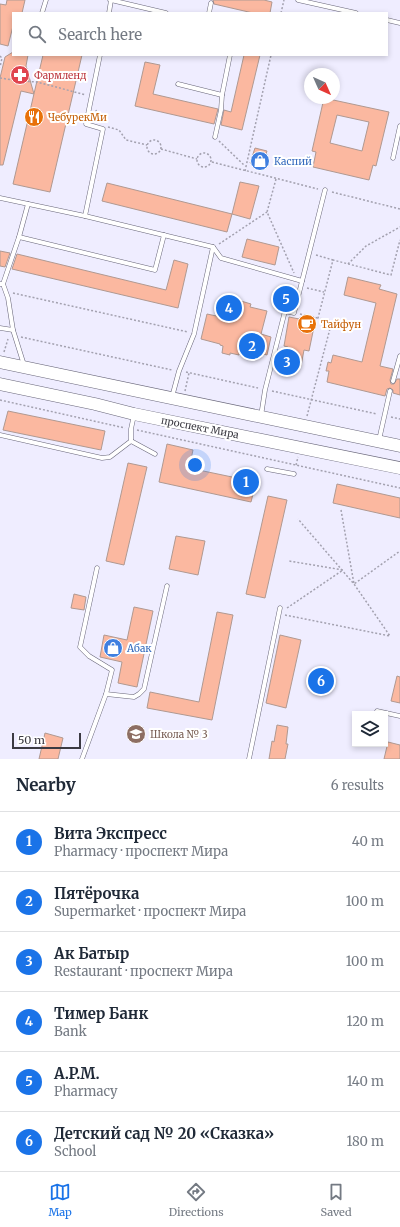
<!DOCTYPE html>
<html lang="en">
<head>
<meta charset="utf-8">
<style>
  :root { --surface:#fff; --page:#f6f6f7; --text:#1f2937; --muted:#747a83; --line:#e0e1e3; --accent:#1a73e8 }
  body { margin:0; font-family:Merriweather,serif; background:var(--page); color:var(--text) }
  .controls { position:absolute; right:12px; bottom:12px; display:grid; overflow:hidden; border-radius:0px; box-shadow:0 2px 6px #0003 }
  .controls button { width:36px; height:36px; display:grid; place-items:center; padding:0; border:0; border-bottom:1px solid var(--line); background:var(--surface); color:var(--text); font:20px sans-serif }
  .compass { position:absolute; left:304px; top:68px; width:36px; height:36px; border-radius:50%; background:var(--surface); box-shadow:0 2px 6px #0003; rotate:135deg }
  .scale { position:absolute; left:12px; bottom:10px; width:69px; box-sizing:border-box; padding-left:4px; border:2px solid #3b3a42; border-top:0; font-size:11px; line-height:14px; white-space:nowrap; color:#3b3a42; -webkit-text-stroke:3px #fff; paint-order:stroke }
  .you { position:absolute; left:195px; top:465px; width:14px; height:14px; margin:-10px; border:3px solid #fff; border-radius:50%; background:#1a73e8; box-shadow:0 0 0 6px #1a73e833 }
  .badge { display:grid; place-items:center; width:26px; height:26px; border-radius:50%; background:var(--accent); color:#fff; font-size:13px; font-weight:700 }
  .pin { position:absolute; translate:-50% -50%; border:2px solid #fff; box-shadow:0 1px 4px #0006 }
  .list { margin:0; padding:0; list-style:none }
  h2 { display:flex; justify-content:space-between; align-items:center; height:52px; margin:0; padding:0 16px; font-size:17px }
  h2 small { font-size:13px; font-weight:400; color:var(--muted) }
  .list li { display:grid; grid-template-columns:26px 1fr auto; gap:12px; align-items:center; box-sizing:border-box; height:60px; padding:0 16px; border-top:1px solid var(--line) }
  .list b { display:block; font-size:15px; white-space:nowrap }
  .list p { margin:0; font-size:13px; white-space:nowrap; color:var(--muted) }
  .list em { font-size:13px; font-style:normal; color:var(--muted) }
  .icon { flex:none; width:22px; height:22px; fill:none; stroke:currentColor; stroke-width:2; stroke-linecap:round; stroke-linejoin:round }
  .map { position:relative; flex:none; width:400px; height:759px; overflow:hidden }
  .search { position:absolute; background:var(--surface); box-shadow:0 2px 6px #0003; left:12px; right:12px; top:12px; height:44px; display:flex; align-items:center; gap:10px; box-sizing:border-box; padding:0 14px; border-radius:0px; color:var(--muted); font-size:15px }
  .sheet { height:412px; background:var(--surface) }
  nav { display:flex; justify-content:space-around; align-items:center; box-sizing:border-box; height:56px; border-top:1px solid var(--line); background:var(--surface); font-size:11px; color:var(--muted) }
  nav a { display:grid; justify-items:center; gap:2px }
  nav .on { color:var(--accent) }
  .map>svg:first-child { display:block }
</style>
</head>
<body>
<div class="map">
<svg width="400" height="759" viewBox="0 0 400 759">
  <rect width="100%" height="100%" fill="#efedff"/>
  <!-- building -->
  <g fill="#fbb8a0" stroke="#b09991" fill-rule="evenodd">
    <path d="M7,0H25L22,13H13V26L8,46L0,44V4L6,5Z"/>
    <path d="M213,0H264L272,2L270,13H253L214,4Z"/>
    <path d="M13,52V55H28L26,66L34,94L21,91L3,165H0V78L5,57Z"/>
    <path d="M43,55H82L50,192L13,184Z"/>
    <path d="M244,55H260L242,130L221,125L224,110L231,112Z"/>
    <path d="M145,62L160,65L153,94L218,109L214,124L135,106Z"/>
    <path d="M324,98L389,112L376,166L373,165L369,180L313,167L316,152L312,151ZM337,115L369,122L362,151L330,143Z"/>
    <path d="M255,148L267,151L262,166L250,163Z"/>
    <path d="M240,182L259,186L250,219L232,214Z"/>
    <path d="M107,183L232,214L227,232L102,201Z"/>
    <path d="M247,239L279,247L275,265L242,257Z"/>
    <path d="M0,251L10,253L5,267L0,266Z"/>
    <path d="M17,254L166,290L174,260L188,264L178,308L12,269Z"/>
    <path d="M348,277L381,285L379,289L397,294L380,366L393,369L390,380L391,384H394L397,379H400V395L393,393V390L390,388L387,389L385,396L327,382L329,371H326L328,362L331,363L333,355L362,362L376,303L344,295Z"/>
    <path d="M279,291L295,295L292,306L277,302Z"/>
    <path d="M226,300L240,304L241,301L251,304L250,307L267,311L261,334L271,337L267,355L240,348L239,355L230,353V355L222,353L223,346L220,345V344L201,339L207,314L221,317Z"/>
    <path d="M289,317L315,322L309,351L304,350L301,366L298,371L290,373L284,367L288,347L284,346Z"/>
    <path d="M8,411L105,431L101,450L3,430Z"/>
    <path d="M167,444L193,450L189,468L256,482L251,502L159,482Z"/>
    <path d="M128,463L147,467L124,565L106,561Z"/>
    <path d="M337,484L400,498V518L333,503Z"/>
    <path d="M268,496L287,500L265,598L246,594Z"/>
    <path d="M176,536L205,541L198,575L169,569Z"/>
    <path d="M74,594L86,597L84,610L71,608Z"/>
    <path d="M134,607L153,611L137,687L118,683L122,662L100,657L104,635L127,640Z"/>
    <path d="M217,612L233,615L212,720L147,708L150,692L199,702Z"/>
    <path d="M280,635L301,640L286,708L266,703Z"/>
    <path d="M397,676L400,677V703L391,701Z"/>
    <path d="M277,725L288,727L286,744H288L285,759H269L272,741L274,742Z"/>
    <path d="M45,733L63,738L58,759H39Z"/>
    <path d="M388,742L400,745V759H384Z"/>
  </g>
  <g fill="none" stroke-linecap="round" stroke-linejoin="round">
    <!-- service casing -->
    <g stroke="#686679" stroke-width="5">
      <g id="service">
        <path d="M111,0L166,13"/>
        <path d="M298,0L356,13"/>
        <path d="M42,13L46,0"/>
        <path d="M109,13L111,0H110"/>
        <path d="M209,13L211,3"/>
        <path d="M387,20L400,23"/>
        <path d="M178,84L222,95L230,55"/>
        <path d="M215,137L221,110L222,95"/>
        <path d="M393,158L400,126"/>
        <path d="M0,198L85,216L213,247L221,258L302,281"/>
        <path d="M85,216L103,129L86,124L100,55"/>
        <path d="M19,237L155,270L164,235"/>
        <path d="M0,284H3L19,237L28,204"/>
        <path d="M3,284L8,298L13,330L24,365"/>
        <path d="M0,328L13,330"/>
        <path d="M393,381L400,356"/>
        <path d="M172,397L179,371L194,334L213,247"/>
        <path d="M261,416L265,390L285,311L294,313L325,190"/>
        <path d="M0,435L102,458L110,457L131,441V429L134,415"/>
        <path d="M379,440L390,391"/>
        <path d="M131,441L155,454"/>
        <path d="M267,469L294,474"/>
        <path d="M106,694L134,697L139,694L144,689L167,586"/>
        <path d="M377,711L400,716"/>
        <path d="M82,759L106,694L112,670L89,656L80,647L97,568"/>
        <path d="M249,759L280,608"/>
      </g>
    </g>
    <!-- secondary casing -->
    <g stroke="#686679" stroke-width="13">
      <g id="secondary">
        <path d="M0,362L400,446"/>
        <path d="M0,384L95,404L134,414L400,468"/>
      </g>
    </g>
    <!-- path -->
    <g stroke="#a3a1af" stroke-width="1.5" stroke-dasharray="2 2" stroke-linecap="butt">
      <path d="M281,13L284,0"/>
      <path d="M0,56L2,58L0,67"/>
      <path d="M0,78L20,81L37,82L86,95"/>
      <path d="M96,110L98,120"/>
      <path d="M108,127L119,130L126,140L147,145"/>
      <circle cx="154" cy="147" r="7"/>
      <path d="M219,141L245,166"/>
      <path d="M161,149L197,159"/>
      <circle cx="204" cy="160" r="7"/>
      <path d="M212,162L318,189"/>
      <path d="M245,171L271,55"/>
      <path d="M276,179L267,212L294,273"/>
      <path d="M332,192L400,209"/>
      <path d="M219,244L267,212"/>
      <path d="M316,255L333,260"/>
      <path d="M348,264L366,246L400,227"/>
      <path d="M307,288L324,292"/>
      <path d="M13,293L188,332"/>
      <path d="M300,314L318,318"/>
      <path d="M21,337L172,370"/>
      <path d="M4,352L8,339"/>
      <path d="M186,372L258,388"/>
      <path d="M185,391L189,373"/>
      <path d="M272,391L377,414"/>
      <path d="M0,400L125,428"/>
      <path d="M307,416L332,321L318,318L333,260L391,275L400,240"/>
      <path d="M391,417L400,419"/>
      <path d="M137,430L400,488"/>
      <path d="M296,465L298,457"/>
      <path d="M341,510L354,584L400,551"/>
      <path d="M287,608L343,570L289,561"/>
      <path d="M285,615L390,636L354,584L298,519"/>
    </g>
    <!-- service -->
    <use href="#service" stroke="#fff" stroke-width="4"/>
    <!-- secondary -->
    <use href="#secondary" stroke="#fff" stroke-width="12"/>
  </g>
  <!-- icons -->
  <defs>
    <g id="pharmacy-disc" transform="scale(1)"><circle r="9.5" fill="#e0444e" stroke="#fff"/><path d="M-2-6h4v4h4v4h-4v4h-4v-4h-4v-4h4Z" fill="#fff"/></g>
    <g id="restaurant-disc" transform="scale(1)"><circle r="9.5" fill="#e8710a" stroke="#fff"/><path d="M-5-6h1v4h1v-4h1v4h1v-4h1v5L-1.5 .5V6h-2V.5L-5-1ZM5-6V6H3V1.5H1.5Q1.5-4 5-6Z" fill="#fff"/></g>
    <g id="shop-disc" transform="scale(1)"><circle r="9.5" fill="#3f7fe0" stroke="#fff"/><path d="M-5-2.5h2.3a2.7 3.5 0 0 1 5.4 0H5L5.5 6h-11ZM-1.5-2.5h3a1.5 2.3 0 0 0-3 0Z" fill="#fff"/></g>
    <g id="cafe-disc" transform="scale(1)"><circle r="9.5" fill="#e8710a" stroke="#fff"/><path d="M-5.5-4.5H6V0H3Q3 3.5 0 3.5H-2.5Q-5.5 3.5-5.5 0ZM3-3.2v2h1.7v-2ZM-6 4.5H4V6H-6Z" fill="#fff"/></g>
    <g id="school-disc" transform="scale(1)"><circle r="9.5" fill="#8d6e63" stroke="#fff"/><path d="M0-5L7-2L0 1L-7-2ZM-4 1L0 2.5L4 1V4Q0 6-4 4Z" fill="#fff"/></g>
  </defs>
  <g fill-rule="evenodd">
    <use href="#pharmacy-disc" x="20" y="75"/>
    <use href="#restaurant-disc" x="34" y="117"/>
    <use href="#shop-disc" x="260" y="161"/>
    <use href="#cafe-disc" x="307" y="324"/>
    <use href="#shop-disc" x="113" y="648"/>
    <use href="#school-disc" x="136" y="734"/>
  </g>
  <g text-anchor="middle" stroke-width="4" stroke-linejoin="round" paint-order="stroke">
    <!-- health labels -->
    <g font-size="10" fill="#be3a42" stroke="#fff" text-anchor="start">
      <text x="34" y="79">Фармленд</text>
    </g>
    <!-- food labels -->
    <g font-size="10" fill="#c56008" stroke="#fff" text-anchor="start">
      <text x="48" y="121">ЧебурекМи</text>
      <text x="321" y="328">Тайфун</text>
    </g>
    <!-- shop labels -->
    <g font-size="10" fill="#366cbe" stroke="#fff" text-anchor="start">
      <text x="274" y="165">Каспий</text>
      <text x="127" y="652">Абак</text>
    </g>
    <!-- street labels -->
    <g font-size="10" fill="#3b3a42" stroke="#fff">
      <text transform="translate(200 427) rotate(11)" y="4">проспект Мира</text>
    </g>
    <!-- education labels -->
    <g font-size="10" fill="#785e54" stroke="#fff" text-anchor="start">
      <text x="150" y="738">Школа № 3</text>
    </g>
  </g>
</svg>
<div class="controls">
<button><svg class="icon" aria-label="layers" viewBox="0 0 24 24"><path d="M12 4l9 5-9 5-9-5zM3 14l9 5 9-5"/></svg></button>
</div>
<svg class="compass" viewBox="-18 -18 36 36"><path d="M0-13l5 13h-10z" fill="#e53935"/><path d="M0 13l5-13h-10z" fill="#747a83"/></svg>
<div class="scale">50 m</div>
<div class="you"></div>
<div class="pin badge" style="left:246px;top:482px">1</div>
<div class="pin badge" style="left:252px;top:346px">2</div>
<div class="pin badge" style="left:287px;top:362px">3</div>
<div class="pin badge" style="left:229px;top:308px">4</div>
<div class="pin badge" style="left:286px;top:299px">5</div>
<div class="pin badge" style="left:321px;top:681px">6</div>
<div class="search"><svg class="icon" aria-label="search" viewBox="0 0 24 24"><circle cx="10" cy="10" r="6"/><path d="M15 15l6 6"/></svg>Search here</div>
</div>
<section class="sheet">
<h2>Nearby<small>6 results</small></h2>
<ul class="list">
<li><span class="badge">1</span><div><b>Вита Экспресс</b><p>Pharmacy · проспект Мира</p></div><em>40 m</em></li>
<li><span class="badge">2</span><div><b>Пятёрочка</b><p>Supermarket · проспект Мира</p></div><em>100 m</em></li>
<li><span class="badge">3</span><div><b>Ак Батыр</b><p>Restaurant · проспект Мира</p></div><em>100 m</em></li>
<li><span class="badge">4</span><div><b>Тимер Банк</b><p>Bank</p></div><em>120 m</em></li>
<li><span class="badge">5</span><div><b>А.Р.М.</b><p>Pharmacy</p></div><em>140 m</em></li>
<li><span class="badge">6</span><div><b>Детский сад № 20 «Сказка»</b><p>School</p></div><em>180 m</em></li>
</ul>
</section>
<nav>
<a class="on"><svg class="icon" aria-label="map" viewBox="0 0 24 24"><path d="M3 6l6-2 6 2 6-2v14l-6 2-6-2-6 2zM9 4v14M15 6v14"/></svg>Map</a>
<a><svg class="icon" aria-label="directions" viewBox="0 0 24 24"><path d="M12 3l9 9-9 9-9-9zM9 14v-3h6M13 9l2 2-2 2"/></svg>Directions</a>
<a><svg class="icon" aria-label="saved" viewBox="0 0 24 24"><path d="M7 4h10v16l-5-4-5 4z"/></svg>Saved</a>
</nav>
</body>
</html>
